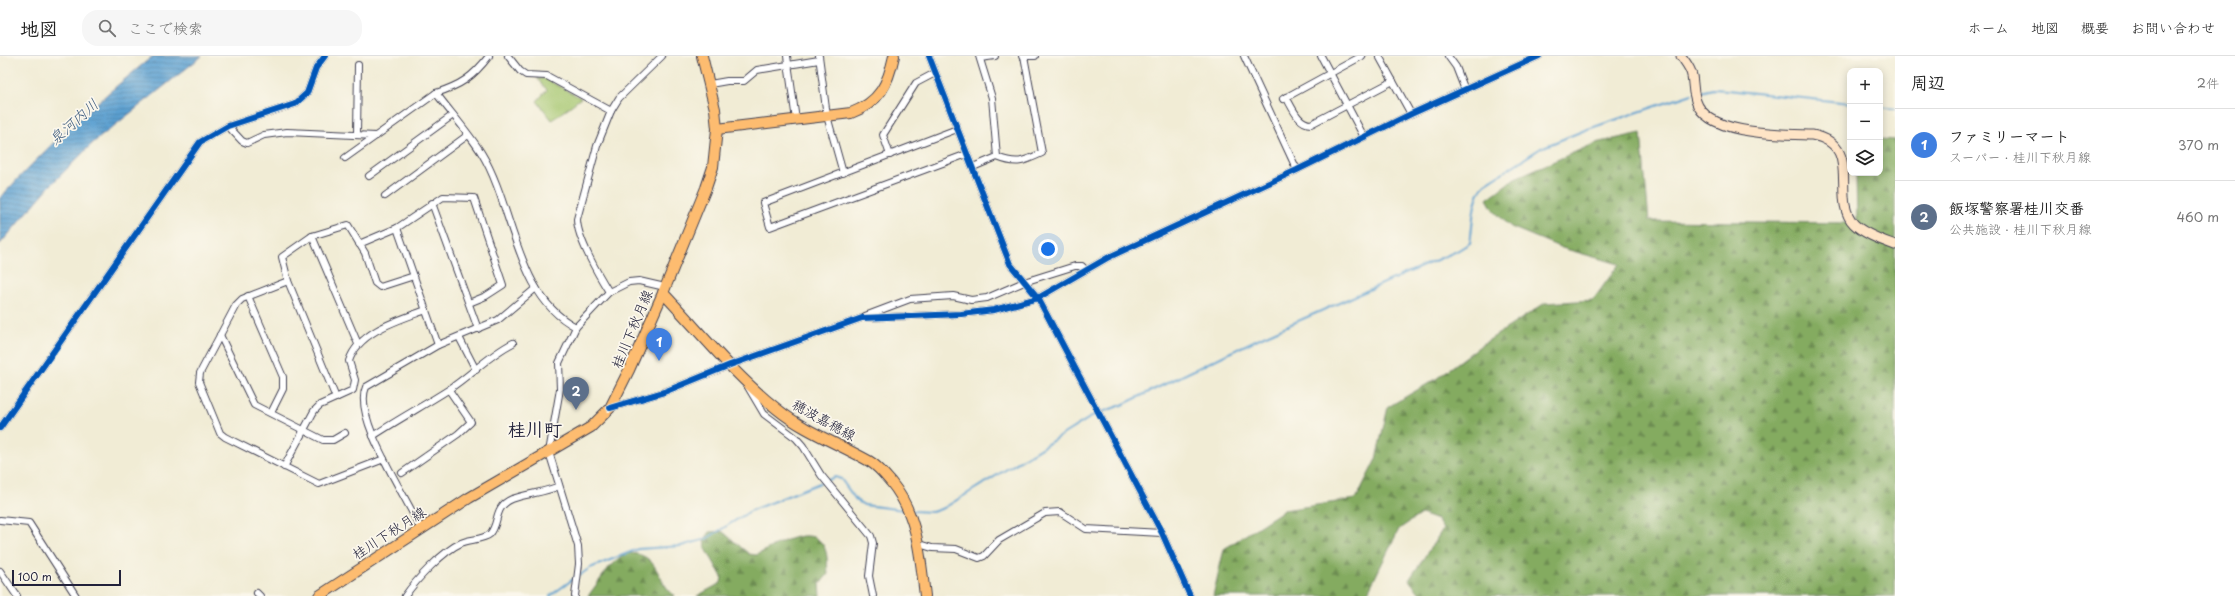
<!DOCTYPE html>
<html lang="ja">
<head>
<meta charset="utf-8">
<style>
  :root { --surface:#fff; --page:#f6f6f6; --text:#222; --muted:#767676; --line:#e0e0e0; --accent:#111827 }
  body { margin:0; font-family:"Playpen Sans","Klee One",sans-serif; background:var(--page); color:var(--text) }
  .controls { position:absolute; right:12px; top:12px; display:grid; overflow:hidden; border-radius:8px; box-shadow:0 2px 10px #0003 }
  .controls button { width:36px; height:36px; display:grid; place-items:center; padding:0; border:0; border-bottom:1px solid var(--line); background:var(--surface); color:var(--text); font:20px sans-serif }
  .scale { position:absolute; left:12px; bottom:10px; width:109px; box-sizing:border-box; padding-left:4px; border:2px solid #22223b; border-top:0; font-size:11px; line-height:14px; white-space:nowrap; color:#22223b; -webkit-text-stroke:3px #fbf7ec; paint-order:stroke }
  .you { position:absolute; left:1048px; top:193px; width:14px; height:14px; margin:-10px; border:3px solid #fff; border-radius:50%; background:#1a73e8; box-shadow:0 0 0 6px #1a73e833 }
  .badge { display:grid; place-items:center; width:26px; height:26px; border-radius:50%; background:var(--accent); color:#fff; font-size:13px; font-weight:700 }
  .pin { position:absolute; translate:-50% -33px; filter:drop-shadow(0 1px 2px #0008) }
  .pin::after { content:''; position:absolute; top:21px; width:14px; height:12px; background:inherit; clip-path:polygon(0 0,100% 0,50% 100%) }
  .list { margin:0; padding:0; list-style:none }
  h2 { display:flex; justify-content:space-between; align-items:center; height:52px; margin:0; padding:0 16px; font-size:17px }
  h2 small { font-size:13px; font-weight:400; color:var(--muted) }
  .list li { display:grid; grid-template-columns:26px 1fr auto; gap:12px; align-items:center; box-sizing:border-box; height:72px; padding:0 16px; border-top:1px solid var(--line) }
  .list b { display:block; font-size:15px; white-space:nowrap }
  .list p { margin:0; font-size:13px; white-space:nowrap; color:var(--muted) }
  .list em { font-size:13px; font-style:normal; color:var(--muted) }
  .icon { flex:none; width:22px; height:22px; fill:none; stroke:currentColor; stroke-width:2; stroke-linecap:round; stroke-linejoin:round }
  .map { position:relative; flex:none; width:1895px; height:540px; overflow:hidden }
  header { display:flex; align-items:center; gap:24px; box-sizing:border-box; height:56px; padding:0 20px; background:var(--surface); border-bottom:1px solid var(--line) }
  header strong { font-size:19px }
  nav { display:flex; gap:22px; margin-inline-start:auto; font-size:14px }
  .search { width:280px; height:36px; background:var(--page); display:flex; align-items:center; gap:10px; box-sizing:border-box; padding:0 14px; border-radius:16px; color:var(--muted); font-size:15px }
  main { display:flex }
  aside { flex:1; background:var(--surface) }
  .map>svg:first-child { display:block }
</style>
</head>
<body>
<header>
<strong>地図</strong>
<div class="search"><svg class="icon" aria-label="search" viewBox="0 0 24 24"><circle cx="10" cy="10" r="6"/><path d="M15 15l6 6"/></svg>ここで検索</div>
<nav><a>ホーム</a><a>地図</a><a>概要</a><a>お問い合わせ</a></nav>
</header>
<main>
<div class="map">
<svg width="1895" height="540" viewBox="0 0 1895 540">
  <defs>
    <pattern id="forest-firs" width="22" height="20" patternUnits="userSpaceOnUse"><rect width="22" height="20" fill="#84ab61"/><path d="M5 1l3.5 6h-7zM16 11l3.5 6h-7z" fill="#6c8b51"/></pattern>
    <pattern id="water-rules" width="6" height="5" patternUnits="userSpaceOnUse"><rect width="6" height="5" fill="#5ca0d1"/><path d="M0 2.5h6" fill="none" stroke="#4c82ab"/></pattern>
  </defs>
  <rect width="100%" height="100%" fill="#fbf7ec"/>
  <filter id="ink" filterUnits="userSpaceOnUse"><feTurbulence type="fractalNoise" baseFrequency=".025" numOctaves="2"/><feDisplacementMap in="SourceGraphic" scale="8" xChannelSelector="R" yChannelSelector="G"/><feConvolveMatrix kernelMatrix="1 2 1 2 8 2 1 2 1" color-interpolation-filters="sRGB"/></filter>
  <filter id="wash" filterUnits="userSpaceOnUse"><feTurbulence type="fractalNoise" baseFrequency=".012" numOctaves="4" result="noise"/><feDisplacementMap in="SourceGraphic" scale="16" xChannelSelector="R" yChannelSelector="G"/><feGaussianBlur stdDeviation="0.9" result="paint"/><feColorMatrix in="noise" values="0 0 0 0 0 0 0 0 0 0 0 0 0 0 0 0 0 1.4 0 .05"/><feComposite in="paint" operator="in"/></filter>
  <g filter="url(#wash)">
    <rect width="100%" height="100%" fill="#f1ecd5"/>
    <!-- forest -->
    <g fill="url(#forest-firs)" stroke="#53664e">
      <path d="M1641,77L1649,165L1857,167L1856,117H1880V83L1895,84V540H1422L1409,524L1443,473L1437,464L1421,458L1399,473L1366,540H1213L1224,493L1284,454L1356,443L1376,403L1388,351L1436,323L1480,290L1545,247L1593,244L1619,208L1562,192L1511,171L1494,155L1487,143L1515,122L1596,87Z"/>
      <path d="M722,475L749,498L756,499C772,491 814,464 825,493C828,500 827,510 828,518L820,528L821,540H697L721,527L722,521L705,491L704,484L710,476Z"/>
      <path d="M627,497C661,497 654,524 675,540H588L610,510Z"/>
    </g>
    <!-- park -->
    <path fill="#a5c66e" stroke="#647454" d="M537,22L546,23L581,42L552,64L537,45L547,34Z"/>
    <!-- water -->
    <path fill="url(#water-rules)" stroke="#3f6186" d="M153,0H202L94,86L49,131L0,188V142C47,90 98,44 153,0Z"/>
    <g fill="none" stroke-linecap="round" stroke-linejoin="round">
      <!-- stream -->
      <g stroke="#5ca0d1" stroke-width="2">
        <path d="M1696,37L1713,33L1727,34L1850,47"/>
        <path d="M1880,51L1895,53"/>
        <path d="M913,455L932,456L944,452L1096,358L1122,349L1264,280L1457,195L1470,187C1473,169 1472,141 1485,128L1541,92L1585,74L1692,38"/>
        <path d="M580,519L590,512L638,493L681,490L706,483L752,454L835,421L841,423L856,444L864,449L904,454"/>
        <path d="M550,540L576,521"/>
      </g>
    </g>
  </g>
  <g filter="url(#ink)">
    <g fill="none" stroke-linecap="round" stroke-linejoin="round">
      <!-- street casing -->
      <g stroke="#414052" stroke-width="8">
        <g id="street">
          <path d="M508,0L520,15L526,19L547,20L611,55"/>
          <path d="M787,0L796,64"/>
          <path d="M819,0L827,60L843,117"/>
          <path d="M929,0L1010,208L1038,242L1162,477L1190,540"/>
          <path d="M1022,0H1035"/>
          <path d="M1244,0L1297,114"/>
          <path d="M1321,0L1364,81"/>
          <path d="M1379,0L1411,58"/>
          <path d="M1448,0L1456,11L1465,34"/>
          <path d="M980,2L995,0"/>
          <path d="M710,28L727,25H744L757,14L819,4"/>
          <path d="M436,37C461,29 473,21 489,0"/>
          <path d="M1286,41C1292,51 1298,68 1311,68L1393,25"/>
          <path d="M1283,43L1362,0"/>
          <path d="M228,70L242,85L247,87L264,79L287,76L376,80"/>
          <path d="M957,73L763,147L770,171L967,98"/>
          <path d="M357,78L358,9"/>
          <path d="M890,99L883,79L916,27L935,17"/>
          <path d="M997,101C1017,109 1023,106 1042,97L1024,0"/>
          <path d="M345,102L436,37C451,57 469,77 482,98C514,151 516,241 576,271"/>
          <path d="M973,111L997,101L992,42L979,0"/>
          <path d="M369,120L453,59"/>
          <path d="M385,140L468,79"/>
          <path d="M432,147L478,273"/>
          <path d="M397,172L438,289"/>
          <path d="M312,180L358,288"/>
          <path d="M359,188L397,172L443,141L474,142L503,229L486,240L469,247"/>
          <path d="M288,225L242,243L236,249L200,317L199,326L220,377L225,381L319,428L384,403"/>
          <path d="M609,236C599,220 577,182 577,163L597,90L611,55L619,42L662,0"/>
          <path d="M248,240L283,321V333L271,357"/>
          <path d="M865,260L910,243L953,240L971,244L987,242L1024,226L1075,210H1082L1086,214"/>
          <path d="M220,279L254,349L323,384H333L345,377"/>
          <path d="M459,281L476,314"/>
          <path d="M748,331L764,358L796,382L803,390L821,419L871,480L873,487L869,520L873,540"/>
          <path d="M336,342L288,225L282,201L312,180L348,169L365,197L375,227L380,231L414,220"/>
          <path d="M610,352L664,336L730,309L862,262L961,258L994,254L1038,242L1109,201L1297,114L1411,58L1539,0"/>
          <path d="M0,372L200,86L228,70L295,48L307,37L316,12L325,0"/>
          <path d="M373,380C397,364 423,350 448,334C471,319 489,299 513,287"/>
          <path d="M284,411L314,355L320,349L353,334L355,324L349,305C359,275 399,264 426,254"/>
          <path d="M402,417L458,378L471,366L449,334"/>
          <path d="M0,464L29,467L76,540"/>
          <path d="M421,474C408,442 352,362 366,331L438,289L498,264L536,232"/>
          <path d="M919,488L932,492L956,493L979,502L984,500L999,484L1045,457L1060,456L1086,473L1162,477"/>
          <path d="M0,515L17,540"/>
          <path d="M257,537L260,540"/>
          <path d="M405,540C416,524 443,495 461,487C469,483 483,484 490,478C500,467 493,451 512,443C528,437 544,437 559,430"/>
          <path d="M575,540L579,508L578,490L549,396L560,333L559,307L576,271L609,236L629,226L639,225L665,231"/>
        </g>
      </g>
      <!-- secondary casing -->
      <g stroke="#414052" stroke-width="11">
        <path id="secondary" d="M1681,0C1699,23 1689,23 1696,45C1707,80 1783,78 1812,79C1865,89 1829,142 1854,168C1864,178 1882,184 1895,189"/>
      </g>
      <!-- primary casing -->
      <g stroke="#414052" stroke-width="12">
        <g id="primary">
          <path d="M717,73L851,57C880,46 888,28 894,0"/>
          <path d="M663,237C700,276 734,319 777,353C804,375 839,388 869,405C878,410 885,419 891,426C918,459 920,499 925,540"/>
          <path d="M319,540L469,442L591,371L610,352L629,314L663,237L706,132L713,111L717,73L715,53L702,0"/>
        </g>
      </g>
      <!-- street -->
      <use href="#street" stroke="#fff" stroke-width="6"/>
      <!-- secondary -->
      <use href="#secondary" stroke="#fee4c6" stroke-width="9"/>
      <!-- primary -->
      <use href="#primary" stroke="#fdbc70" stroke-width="10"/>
      <!-- cycleway casing -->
      <g stroke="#fbf7ec" stroke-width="8">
        <g id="cycleway">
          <path d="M929,0L1010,208L1038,242L1162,477L1190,540"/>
          <path d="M610,352L664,336L730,309L862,262L961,258L994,254L1038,242L1109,201L1297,114L1411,58L1539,0"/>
          <path d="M0,372L200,86L228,70L295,48L307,37L316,12L325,0"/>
        </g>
      </g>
      <!-- cycleway -->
      <use href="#cycleway" stroke="#0057b8" stroke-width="6"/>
    </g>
  </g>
  <g text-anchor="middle" stroke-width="3.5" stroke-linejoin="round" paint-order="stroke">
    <!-- street labels -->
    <g font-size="14" fill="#22223b" stroke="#fbf7ec">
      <text transform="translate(632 273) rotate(-67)" y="5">桂川下秋月線</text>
      <text transform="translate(824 364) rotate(29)" y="5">穂波嘉穂線</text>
      <text transform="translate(389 477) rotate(-33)" y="5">桂川下秋月線</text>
    </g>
    <!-- water labels -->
    <g font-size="15" font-style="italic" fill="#3c5b7e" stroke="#fbf7ec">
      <text transform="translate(74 66) rotate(-42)" y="5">泉河内川</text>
    </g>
    <!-- district labels -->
    <g font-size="18" font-weight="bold" fill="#22223b" stroke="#fbf7ec">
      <text x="535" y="380">桂川町</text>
    </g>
  </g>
</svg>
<div class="controls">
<button>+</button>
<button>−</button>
<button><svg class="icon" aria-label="layers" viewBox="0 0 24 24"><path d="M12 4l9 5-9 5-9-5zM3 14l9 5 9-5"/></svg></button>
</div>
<div class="scale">100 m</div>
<div class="you"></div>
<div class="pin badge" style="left:659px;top:305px;background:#3f7fe0">1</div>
<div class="pin badge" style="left:576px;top:354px;background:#5c6f8a">2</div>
</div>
<aside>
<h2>周辺<small>2件</small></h2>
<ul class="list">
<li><span class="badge" style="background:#3f7fe0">1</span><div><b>ファミリーマート</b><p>スーパー · 桂川下秋月線</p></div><em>370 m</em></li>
<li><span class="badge" style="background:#5c6f8a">2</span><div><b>飯塚警察署桂川交番</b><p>公共施設 · 桂川下秋月線</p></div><em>460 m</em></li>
</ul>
</aside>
</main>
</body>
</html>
